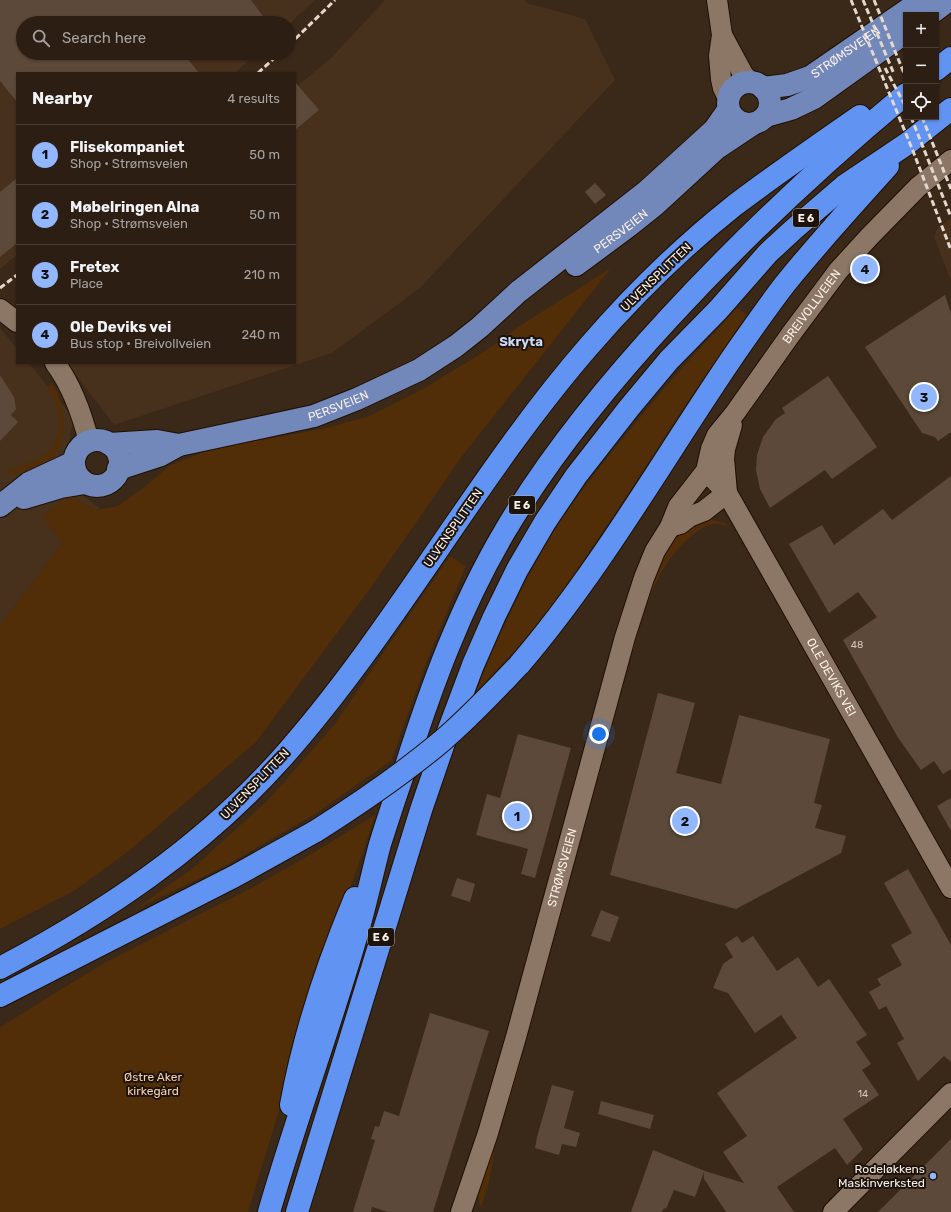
<!DOCTYPE html>
<html lang="en">
<head>
<meta charset="utf-8">
<style>
  :root { --surface:#2c1e13; --page:#382b21; --text:#f1f3f6; --muted:#a6a2a0; --line:#483c33; --accent:#92b7fd }
  body { margin:0; font-family:Rubik,sans-serif; background:var(--page); color:var(--text) }
  .controls { position:absolute; right:12px; top:12px; display:grid; overflow:hidden; border-radius:0px; box-shadow:0 1px 3px #0004 }
  .controls button { width:36px; height:36px; display:grid; place-items:center; padding:0; border:0; border-bottom:1px solid var(--line); background:var(--surface); color:var(--text); font:20px sans-serif }
  .you { position:absolute; left:599px; top:734px; width:14px; height:14px; margin:-10px; border:3px solid #fff; border-radius:50%; background:#1a73e8; box-shadow:0 0 0 6px #1a73e833 }
  .badge { display:grid; place-items:center; width:26px; height:26px; border-radius:50%; background:var(--accent); color:#111; font-size:13px; font-weight:700 }
  .pin { position:absolute; translate:-50% -50%; border:2px solid #fff; box-shadow:0 1px 4px #0006 }
  .list { margin:0; padding:0; list-style:none }
  h2 { display:flex; justify-content:space-between; align-items:center; height:52px; margin:0; padding:0 16px; font-size:17px }
  h2 small { font-size:13px; font-weight:400; color:var(--muted) }
  .list li { display:grid; grid-template-columns:26px 1fr auto; gap:12px; align-items:center; box-sizing:border-box; height:60px; padding:0 16px; border-top:1px solid var(--line) }
  .list b { display:block; font-size:15px; white-space:nowrap }
  .list p { margin:0; font-size:13px; white-space:nowrap; color:var(--muted) }
  .list em { font-size:13px; font-style:normal; color:var(--muted) }
  .icon { flex:none; width:22px; height:22px; fill:none; stroke:currentColor; stroke-width:2; stroke-linecap:round; stroke-linejoin:round }
  .map { position:relative; flex:none; width:951px; height:1212px; overflow:hidden }
  .search { position:absolute; background:var(--surface); box-shadow:0 1px 3px #0004; left:16px; top:16px; width:280px; height:44px; display:flex; align-items:center; gap:10px; box-sizing:border-box; padding:0 14px; border-radius:22px; color:var(--muted); font-size:15px }
  .panel { position:absolute; background:var(--surface); box-shadow:0 1px 3px #0004; left:16px; top:72px; width:280px; height:292px; border-radius:0px }
  .map>svg:first-child { display:block }
</style>
</head>
<body>
<div class="map">
<svg width="951" height="1212" viewBox="0 0 951 1212">
  <rect width="100%" height="100%" fill="#3a2819"/>
  <!-- built -->
  <g fill="#47301c">
    <path d="M0,0H315L289,24L23,23V53H257L235,73H17V255L0,269Z"/>
    <path d="M385,0H525L527,3L585,19L615,80L420,288L332,353L114,425L67,363H295V88L331,58Z"/>
    <path d="M951,218V281L934,237L937,229Z"/>
    <path d="M0,328L17,349V363H29L74,419L60,479L112,517L0,628Z"/>
  </g>
  <!-- green -->
  <g fill="#512d08">
    <path d="M611,268L463,455L372,586L256,742L129,851L74,891L0,929V625L63,543L42,516L70,495L95,510L118,506L147,485L169,466L206,451L260,440L322,429L369,416L423,389L485,351L521,325Z"/>
    <path d="M737,308L747,315L686,404L627,495L557,599L520,645L476,692C496,642 518,593 545,546C568,507 596,471 625,436C660,392 698,350 737,308Z"/>
    <path d="M52,384C57,389 59,397 61,404C66,425 66,449 46,463L9,476L7,470C18,466 30,463 40,458C57,449 63,427 58,410C56,401 51,395 48,387Z"/>
    <path d="M706,519L723,522L731,527C726,526 721,524 716,524C708,524 700,529 694,534C657,562 646,606 634,649L632,651L630,650L657,567L677,535Z"/>
    <path d="M450,556L466,566L428,658L391,761L315,814L227,865L134,910L193,868L269,799L334,725Z"/>
    <path d="M623,679L624,683L576,859L574,860Z"/>
    <path d="M376,814L342,912L308,1016L248,1212H0V1027L104,963L255,886L318,850Z"/>
    <path d="M568,882L569,884L558,925L556,927Z"/>
    <path d="M549,953L550,955L531,1023L530,1025Z"/>
    <path d="M520,1057L522,1059L504,1118L500,1120Z"/>
    <path d="M490,1151H493L494,1153L488,1186L481,1207C473,1189 484,1168 490,1151Z"/>
  </g>
  <!-- building -->
  <g fill="#5c4939">
    <path d="M0,0H251L268,23H23V53H183L199,73H17V102L0,81Z"/>
    <path d="M295,82L319,110L295,130Z"/>
    <path d="M17,178V243L0,257V192Z"/>
    <path d="M595,183L606,195L595,204L585,192Z"/>
    <path d="M945,295L951,313V432L938,441L935,437L922,433L865,347Z"/>
    <path d="M0,375L14,397L16,409L11,415L18,422L0,441Z"/>
    <path d="M828,376L877,447L832,479L825,470L770,508L760,489L756,470L757,455L763,437L776,419L785,413L782,408Z"/>
    <path d="M951,476V769L943,774L934,761L921,770L897,736L843,640L877,617L858,592L829,613L789,544L822,525L834,545L883,509L892,520Z"/>
    <path d="M658,693L695,703L676,773L721,784L739,715L830,739L814,803L822,805L815,828L846,836L841,853L736,909L610,875Z"/>
    <path d="M518,734L571,748L535,878L521,874L528,849L476,835L487,794L500,798Z"/>
    <path d="M951,798V831L937,806Z"/>
    <path d="M908,869L951,945V1062L944,1056L918,1081L897,1043L904,1039L886,1006L879,1010L869,992L881,985L877,979L902,965L891,945L912,933L884,883Z"/>
    <path d="M457,878L475,884L470,902L451,896Z"/>
    <path d="M601,910L619,917L610,942L591,936Z"/>
    <path d="M737,936L742,943L753,936L777,971L798,957L818,987L829,979L867,1035L856,1042L871,1064L862,1070L879,1095L843,1119L863,1149L847,1165L835,1148L777,1187L794,1212H726L704,1179V1172L695,1197L674,1190L666,1209L664,1208L662,1212H631L653,1150L705,1171L744,1183L723,1152L747,1136L717,1093L797,1038L781,1015L755,1033L728,993L713,988L723,964L733,957L725,944Z"/>
    <path d="M430,1013L489,1031L433,1212H388L372,1207L371,1212H353L375,1140L371,1139L375,1126L379,1127L384,1111L399,1116Z"/>
    <path d="M552,1085L574,1091L564,1128L580,1133L576,1147L562,1144L559,1155L535,1148L537,1137Z"/>
    <path d="M601,1101L654,1115L650,1129L598,1114Z"/>
    <path d="M951,1139V1212H878Z"/>
  </g>
  <g fill="none" stroke-linecap="round" stroke-linejoin="round">
    <!-- minor casing -->
    <g stroke="#201003" stroke-width="22">
      <g id="minor">
        <path d="M717,0L722,35L719,56L721,79L723,88L728,98"/>
        <path d="M722,35L743,74L750,82"/>
        <path d="M0,309L17,322"/>
        <path d="M55,363C72,386 82,414 89,442"/>
        <path id="s1" d="M706,471L727,493L951,888"/>
        <path d="M727,493L724,459L725,449L732,425"/>
        <path d="M670,527L680,524L689,517L704,511L727,493"/>
        <path id="s2" d="M461,1212L488,1133L516,1037L625,637L644,578L655,551L670,527L678,507L706,471L711,449L717,435L735,413L791,334L838,271L869,237L918,187L951,160"/>
        <path d="M833,1212L951,1093"/>
      </g>
    </g>
    <!-- major casing -->
    <g stroke="#201003" stroke-width="24">
      <g id="major">
        <path d="M929,15L949,0"/>
        <circle cx="749" cy="103" r="21"/>
        <path id="s3" d="M763,88L787,85L810,77L922,0"/>
        <path d="M766,116L791,109L814,98L906,32"/>
        <path id="s4" d="M576,265L630,225L655,205L717,148L753,124"/>
        <circle cx="97" cy="463" r="23"/>
        <path d="M109,444L157,441L179,445"/>
        <path id="s5" d="M118,469L161,455L179,445L314,416L357,399L419,370L456,346L480,327L518,292L647,191L714,130L728,110"/>
        <path d="M24,498L61,487L85,483"/>
        <path d="M0,506L29,483L74,462"/>
      </g>
    </g>
    <!-- highway casing -->
    <g stroke="#201003" stroke-width="24">
      <g id="highway">
        <path d="M936,70L951,58"/>
        <path d="M519,665C602,568 664,457 736,352C752,329 768,306 785,284C818,243 853,205 888,166"/>
        <path d="M0,968C104,913 201,848 280,760C395,631 476,476 589,346C633,295 682,247 735,205C776,174 818,145 860,116"/>
        <path d="M0,996L235,876L316,831"/>
        <path d="M291,1105C304,1033 327,965 355,898"/>
        <path d="M269,1212C296,1119 330,1027 357,934C366,904 372,874 380,844C388,819 396,794 405,769C431,687 461,605 505,531C551,453 609,383 670,317C744,237 823,163 906,94"/>
        <path d="M297,1212L421,810L446,737L473,665L494,617L517,570L545,522L576,476L629,408L669,360L718,310L768,253L794,229L844,186L908,143L951,109"/>
      </g>
    </g>
    <!-- minor -->
    <use href="#minor" stroke="#8c7766" stroke-width="20"/>
    <!-- major -->
    <use href="#major" stroke="#7288ba" stroke-width="22"/>
    <!-- highway -->
    <use href="#highway" stroke="#6193f2" stroke-width="22"/>
    <!-- rail -->
    <g stroke="#e4d8cd" stroke-width="3" stroke-dasharray="6 3" stroke-linecap="butt">
      <path d="M851,0L913,151L951,250"/>
      <path d="M863,0L894,74"/>
      <path d="M874,0L906,78"/>
      <path d="M289,45L335,0"/>
      <path d="M885,68L906,107"/>
      <path d="M258,73L280,53"/>
      <path d="M911,117L951,217"/>
      <path d="M922,117L951,189"/>
      <path d="M0,288L17,275"/>
    </g>
    <!-- highway-bridge casing -->
    <g stroke="#201003" stroke-width="24" stroke-linecap="butt">
      <path id="highway-bridge" d="M316,831C360,803 403,774 443,740C470,717 494,691 519,665"/>
    </g>
    <!-- highway-bridge -->
    <use href="#highway-bridge" stroke="#6193f2" stroke-width="22"/>
  </g>
  <!-- markers -->
  <circle fill="#92b7fd" stroke="#1b130c" stroke-width="1.5" cx="933" cy="1176" r="4"/>
  <g text-anchor="middle" stroke-width="4" stroke-linejoin="round" paint-order="stroke">
    <!-- number labels -->
    <g font-size="10" fill="#d3c6ba">
      <text x="857" y="648">48</text>
      <text x="863" y="1097">14</text>
    </g>
    <!-- shield labels -->
    <g fill="#1b130c" stroke="#b8ada4" stroke-width="1">
      <rect x="793" y="209" width="26" height="18" rx="3"/>
      <rect x="509" y="496" width="26" height="18" rx="3"/>
      <rect x="368" y="928" width="26" height="18" rx="3"/>
    </g>
    <g font-size="11" font-weight="bold" fill="#fbefe5">
      <text x="806" y="222">E 6</text>
      <text x="522" y="509">E 6</text>
      <text x="381" y="941">E 6</text>
    </g>
    <!-- street labels -->
    <g font-size="12" fill="#fbefe5" stroke="#1b130c">
      <text dy="4" stroke="none"><textPath href="#s3" startOffset="92">STRØMSVEIEN</textPath></text>
      <text dy="4" stroke="none"><textPath href="#s4" startOffset="56">PERSVEIEN</textPath></text>
      <text transform="translate(656 277) rotate(-44)" y="4">ULVENSPLITTEN</text>
      <text dy="4" stroke="none"><textPath href="#s2" startOffset="982">BREIVOLLVEIEN</textPath></text>
      <text dy="4" stroke="none"><textPath href="#s5" startOffset="230">PERSVEIEN</textPath></text>
      <text transform="translate(453 528) rotate(-55)" y="4">ULVENSPLITTEN</text>
      <text dy="4" stroke="none"><textPath href="#s1" startOffset="242">OLE DEVIKS VEI</textPath></text>
      <text transform="translate(255 784) rotate(-46)" y="4">ULVENSPLITTEN</text>
      <text dy="4" stroke="none"><textPath href="#s2" startOffset="359">STRØMSVEIEN</textPath></text>
    </g>
    <!-- park labels -->
    <g font-size="12" fill="#f7d0b0" stroke="#1b130c">
      <text x="153" y="1081">Østre Aker<tspan x="153" dy="14">kirkegård</tspan></text>
    </g>
    <!-- poi labels -->
    <g font-size="12" fill="#fbefe5" stroke="#1b130c" text-anchor="end">
      <text x="925" y="1173">Rodeløkkens<tspan x="925" dy="14">Maskinverksted</tspan></text>
    </g>
    <!-- neighbourhood labels -->
    <g font-size="13" font-weight="bold" fill="#cad9f4" stroke="#1b130c">
      <text x="521" y="346">Skryta</text>
    </g>
  </g>
</svg>
<div class="controls">
<button>+</button>
<button>−</button>
<button><svg class="icon" aria-label="locate" viewBox="0 0 24 24"><circle cx="12" cy="12" r="6"/><path d="M12 2v4M12 18v4M2 12h4M18 12h4"/></svg></button>
</div>
<div class="you"></div>
<div class="pin badge" style="left:517px;top:816px">1</div>
<div class="pin badge" style="left:685px;top:821px">2</div>
<div class="pin badge" style="left:924px;top:397px">3</div>
<div class="pin badge" style="left:865px;top:269px">4</div>
<div class="search"><svg class="icon" aria-label="search" viewBox="0 0 24 24"><circle cx="10" cy="10" r="6"/><path d="M15 15l6 6"/></svg>Search here</div>
<section class="panel">
<h2>Nearby<small>4 results</small></h2>
<ul class="list">
<li><span class="badge">1</span><div><b>Flisekompaniet</b><p>Shop · Strømsveien</p></div><em>50 m</em></li>
<li><span class="badge">2</span><div><b>Møbelringen Alna</b><p>Shop · Strømsveien</p></div><em>50 m</em></li>
<li><span class="badge">3</span><div><b>Fretex</b><p>Place</p></div><em>210 m</em></li>
<li><span class="badge">4</span><div><b>Ole Deviks vei</b><p>Bus stop · Breivollveien</p></div><em>240 m</em></li>
</ul>
</section>
</div>
</body>
</html>
